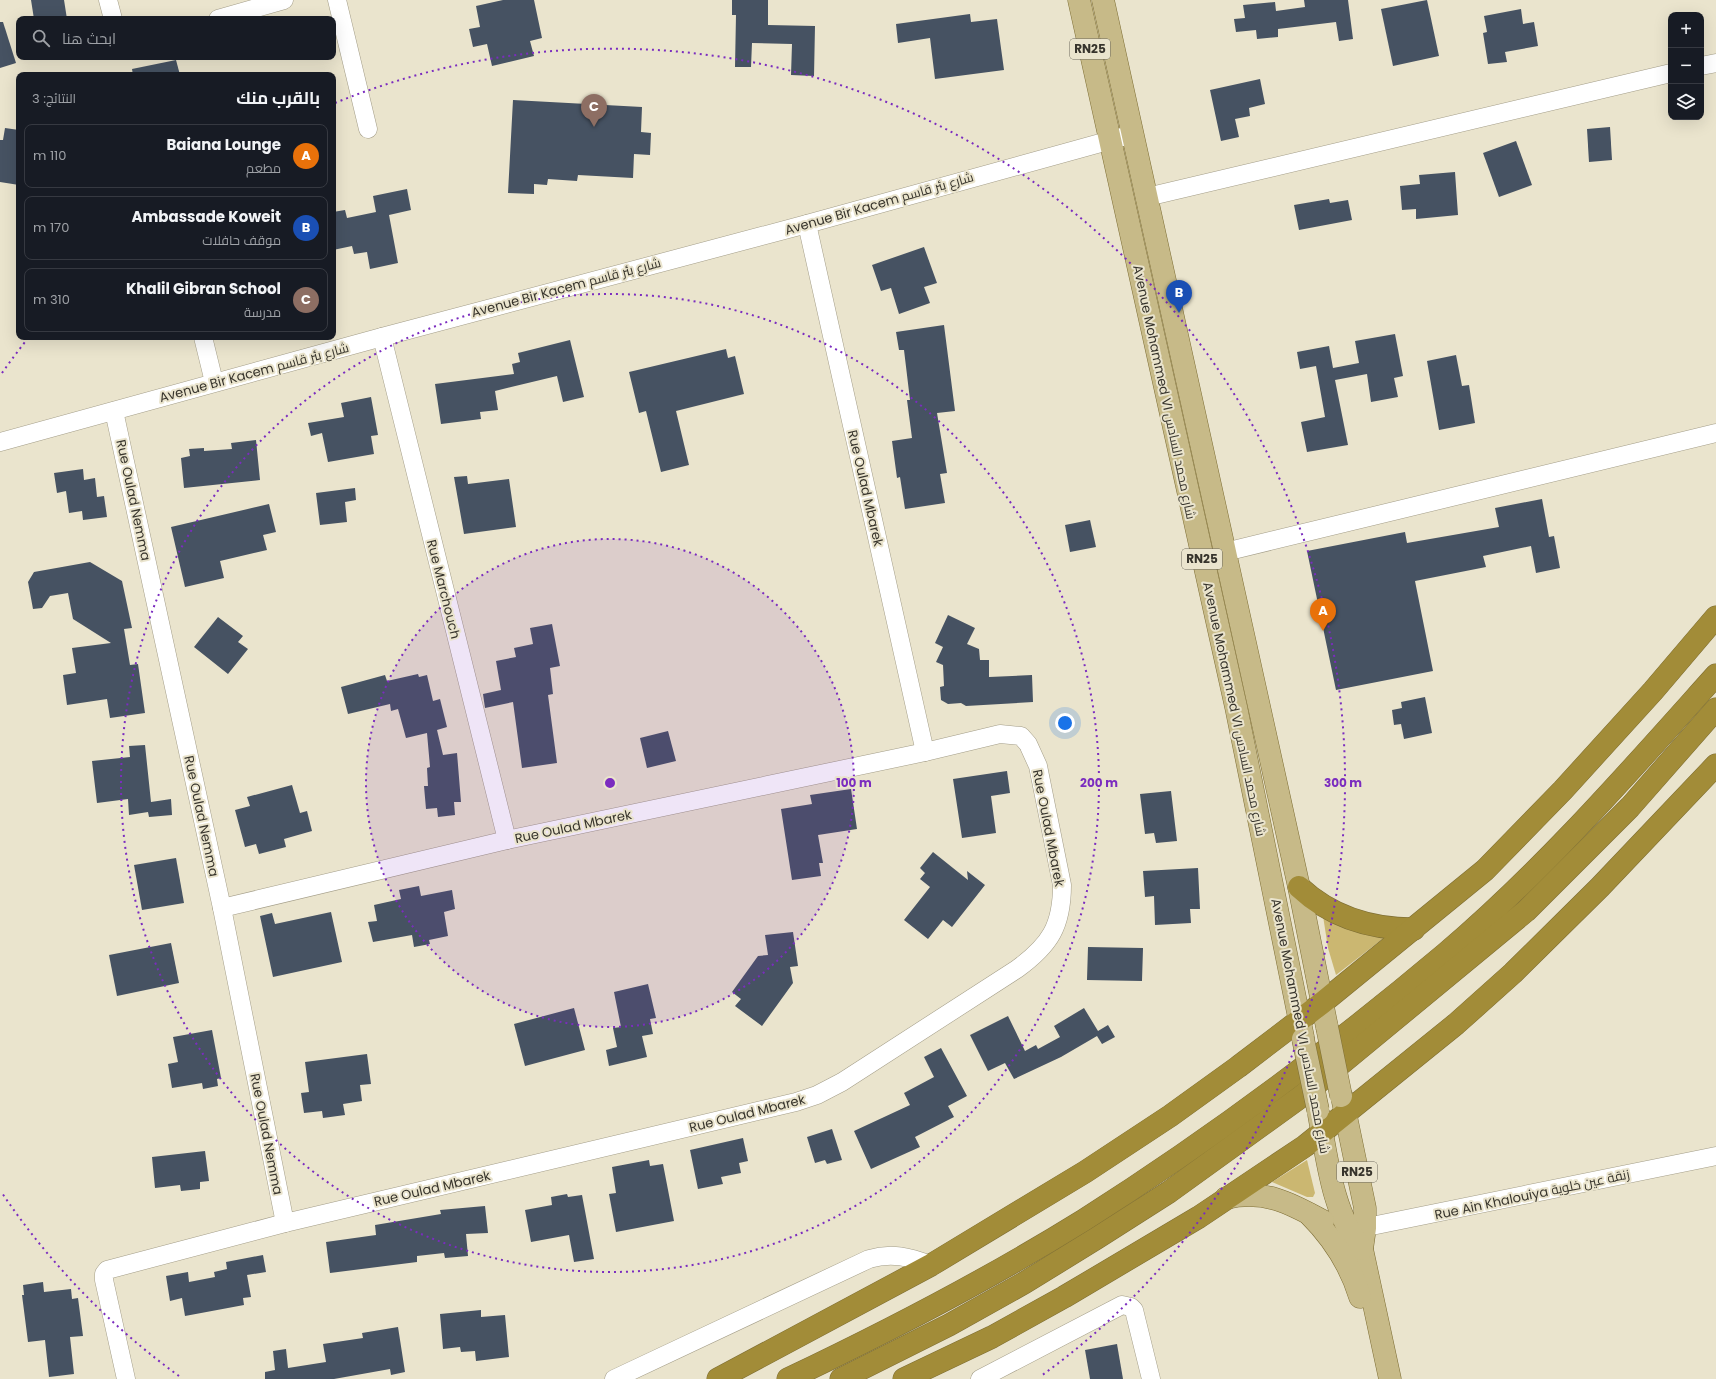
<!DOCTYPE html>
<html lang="ar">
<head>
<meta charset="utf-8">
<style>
  :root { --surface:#171b24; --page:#242831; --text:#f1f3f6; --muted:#9ea1a6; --line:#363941; --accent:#8eaed4 }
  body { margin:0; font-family:Poppins,Cairo,sans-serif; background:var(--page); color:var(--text); direction:rtl }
  .controls { position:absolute; right:12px; top:12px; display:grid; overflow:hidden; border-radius:8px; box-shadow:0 4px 16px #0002 }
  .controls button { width:36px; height:36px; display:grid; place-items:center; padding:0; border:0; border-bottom:1px solid var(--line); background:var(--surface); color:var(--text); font:20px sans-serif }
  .you { position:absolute; left:1065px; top:723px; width:14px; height:14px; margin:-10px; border:3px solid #fff; border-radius:50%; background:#1a73e8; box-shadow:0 0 0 6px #1a73e833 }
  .badge { display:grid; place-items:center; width:26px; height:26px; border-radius:50%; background:var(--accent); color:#fff; font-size:13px; font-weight:700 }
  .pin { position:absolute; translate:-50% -33px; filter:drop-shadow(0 1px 2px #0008) }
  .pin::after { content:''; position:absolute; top:21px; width:14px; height:12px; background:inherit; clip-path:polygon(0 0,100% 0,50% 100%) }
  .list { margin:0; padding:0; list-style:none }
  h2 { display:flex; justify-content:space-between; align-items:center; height:52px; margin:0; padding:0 16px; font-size:17px }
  h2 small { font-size:13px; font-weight:400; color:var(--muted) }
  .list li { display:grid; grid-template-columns:26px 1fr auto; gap:12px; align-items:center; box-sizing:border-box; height:64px; margin:0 8px 8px; padding:0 8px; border:1px solid var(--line); border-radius:8px }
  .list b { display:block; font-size:15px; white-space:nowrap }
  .list p { margin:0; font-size:13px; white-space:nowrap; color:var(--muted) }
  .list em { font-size:13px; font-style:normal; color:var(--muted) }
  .icon { flex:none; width:22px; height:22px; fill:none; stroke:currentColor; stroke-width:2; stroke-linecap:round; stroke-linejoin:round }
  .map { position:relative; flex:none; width:1716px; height:1379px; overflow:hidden; direction:ltr }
  .search { position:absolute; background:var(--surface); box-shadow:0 4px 16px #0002; left:16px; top:16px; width:320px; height:44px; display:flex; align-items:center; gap:10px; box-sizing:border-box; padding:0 14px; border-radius:8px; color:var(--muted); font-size:15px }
  .panel { position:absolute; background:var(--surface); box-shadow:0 4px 16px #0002; left:16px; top:72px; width:320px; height:268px; border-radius:8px; direction:rtl }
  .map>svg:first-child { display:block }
</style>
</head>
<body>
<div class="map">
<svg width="1716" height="1379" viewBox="0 0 1716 1379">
  <rect width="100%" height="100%" fill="#eae4cd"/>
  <!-- green -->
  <g fill="#cbb771">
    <path d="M1323,916L1385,937L1336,975L1328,948Z"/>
    <path d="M1307,1160L1315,1193L1313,1197H1307L1272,1182Z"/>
  </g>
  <!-- building -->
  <g fill="#465262">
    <path d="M31,0H64L67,19H34Z"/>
    <path d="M503,0H534L542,38L530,41L534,56L492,66L487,44L473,47L469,29L480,27L476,6Z"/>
    <path d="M732,0H768V25L815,26L814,76L791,75L792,44L752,43L751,67H735L736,15H732Z"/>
    <path d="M1304,0H1348L1353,39L1339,41L1336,22L1278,29V37L1257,39L1256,30L1236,32L1234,19L1245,18L1243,5L1275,2L1276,11L1305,7Z"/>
    <path d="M1427,0L1439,56L1393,66L1381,9Z"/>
    <path d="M1521,9L1523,24L1534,22L1538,46L1505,52L1507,62L1488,64L1483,33L1487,32L1484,16Z"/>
    <path d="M970,14L971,22L997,19L1004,70L935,79L930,38L898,43L896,24Z"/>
    <path d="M0,22H3L16,63L0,68Z"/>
    <path d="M176,60L180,75H133L132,69Z"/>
    <path d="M1260,79L1265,104L1249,108L1250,116L1235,119L1239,137L1221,141L1210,90Z"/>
    <path d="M513,100L642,107L641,132L651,133L650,155L634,154L633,178L578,175L577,181L548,179L547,185L534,184V194L508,193Z"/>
    <path d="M1610,127L1612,160L1589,162L1587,129Z"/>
    <path d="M5,128L19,130V185L0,182V140H3Z"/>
    <path d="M1516,141L1532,185L1499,197L1483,153Z"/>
    <path d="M1455,172L1458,215L1416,219V209L1402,210L1400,186L1420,184L1419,175Z"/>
    <path d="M407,189L411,210L389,215L398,263L370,269L367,252L354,254L352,246L333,250V212L345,210L347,218L376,212L373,196Z"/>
    <path d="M1329,199L1330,203L1348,200L1352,220L1299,230L1294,205Z"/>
    <path d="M924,247L937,283L924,287L930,303L899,314L891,288L881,291L872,265Z"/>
    <path d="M944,325L955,411L937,413L947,473L940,474L945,503L905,509L900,477L897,478L892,441L912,438L907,400H910L904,350H899L896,332Z"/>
    <path d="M1395,334L1403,376L1394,378L1398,397L1371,402L1367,374L1335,380L1348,445L1307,452L1301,422L1325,417L1316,366L1300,369L1297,352L1329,346L1333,368L1359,363L1355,341Z"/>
    <path d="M570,340L584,397L563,402L557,376L495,391L498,410L480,412L481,419L441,424L435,384L514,374L512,364L520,362L518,353Z"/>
    <path d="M726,349L728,358L735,356L744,394L676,411L689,465L661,472L646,411L639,413L629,372Z"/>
    <path d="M1456,355L1462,386L1469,385L1475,423L1439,430L1427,361Z"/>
    <path d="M371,397L378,435L371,436L374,454L328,462L322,433L311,436L308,423L344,417L341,403Z"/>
    <path d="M256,440L260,480L184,488L181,458L190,456L189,449L204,448V451L232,449L231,443Z"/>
    <path d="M83,469L84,480L95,478L97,497L104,496L107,517L83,520L82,511L69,513L66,491L57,493L54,473Z"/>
    <path d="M467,476L468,484L509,479L516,527L464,534L454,477Z"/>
    <path d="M355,488L356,500L345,502L347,522L320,525L316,493Z"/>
    <path d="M1542,499L1549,537L1554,536L1560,568L1536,573L1531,546L1483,556L1486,567L1415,581L1433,671L1336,690L1307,551L1405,532L1407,543L1499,527L1495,508Z"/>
    <path d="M269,504L276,532L263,535L267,550L220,561L224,578L185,587L171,527Z"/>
    <path d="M1090,520L1096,547L1070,552L1065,525Z"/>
    <path d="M90,562L122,581L132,628L124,629L130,665L138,664L145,713L110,718L107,699L67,705L63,675L76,673L72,648L111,643L73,619L68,593L50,596L42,608L33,609L28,582L34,572Z"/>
    <path d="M948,615L975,628L967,644L979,649L980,660H989V677L1032,675L1033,702L966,706L961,703L948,704L941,700L940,687L944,686L943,665L936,662L943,647L935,643Z"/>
    <path d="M218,617L243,636L238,642L248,649L228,674L194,647Z"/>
    <path d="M552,624L560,666L550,668L553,694L548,695L557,763L522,768L513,702L485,708L483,694L501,690L496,661L516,657L514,648L533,644L530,628Z"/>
    <path d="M418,674L419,677L427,675L433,701L440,699L447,727L437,730L443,755L457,753L461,802H454L455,815L438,817L437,808L426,809L424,786H428L427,768L430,767L427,733L406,738L398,709L391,711L390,704L348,714L341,687L385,675L387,681Z"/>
    <path d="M1425,697L1432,733L1404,739L1401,724L1394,725L1392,710L1402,708L1401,702Z"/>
    <path d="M668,731L676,761L647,768L640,738Z"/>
    <path d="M145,745L151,802L171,799L172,815L149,817L148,812L129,815L128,799L97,803L92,761L130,757L129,746Z"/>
    <path d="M1007,771L1010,793L991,796L996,833L962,838L953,779Z"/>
    <path d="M292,785L300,813L307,811L312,831L284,839L286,847L259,854L256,844L245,847L235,810L250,806L247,797Z"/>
    <path d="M851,789L857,829L818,835L823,863H819L821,876L792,880L781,809L812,804L810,795Z"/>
    <path d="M1171,791L1177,841L1156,843L1154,833L1145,834L1140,794Z"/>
    <path d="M933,852L968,880L967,871L985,885L952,927L943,920L928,939L904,920L930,887L920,879L925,873L920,868Z"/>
    <path d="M176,858L184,903L142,910L134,865Z"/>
    <path d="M1198,868L1200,909H1190L1191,923L1155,925L1154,896L1145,897L1143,871Z"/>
    <path d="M419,886L421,896L452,890L455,909L444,912L448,936L429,940L430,944L414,947L412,935L373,942L368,922L377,921L374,905L401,899L399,890Z"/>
    <path d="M331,912L342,962L273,977L260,916L272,913L275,924Z"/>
    <path d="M793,932L798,966L790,967L793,983L762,1026L735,1006L741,999L732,992L758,956L768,955L765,935Z"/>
    <path d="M171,943L179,983L117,996L109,955Z"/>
    <path d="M1088,947L1143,948L1142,981L1087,980Z"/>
    <path d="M648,984L656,1018L650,1019L653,1034L642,1036L647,1057L609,1066L606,1050L617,1047L613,1028L621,1027L614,992Z"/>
    <path d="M574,1008L585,1050L525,1066L514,1024Z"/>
    <path d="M1084,1008L1098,1031L1108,1025L1115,1037L1102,1044L1097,1036L1061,1057L1014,1079L1005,1063L988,1071L970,1035L1008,1016L1025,1051L1036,1045L1038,1049L1060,1037L1054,1026Z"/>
    <path d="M212,1030L221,1078L217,1079L218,1086L203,1089L202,1083L172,1088L168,1064L178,1062L173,1037Z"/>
    <path d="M941,1048L967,1096L948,1106L954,1117L915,1137L920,1147L871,1169L854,1131L910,1105L904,1093L934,1077L924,1057Z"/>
    <path d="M367,1054L371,1084L360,1085L362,1101L343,1104L345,1115L323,1118L322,1111L304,1113L301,1093L309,1092L305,1062Z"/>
    <path d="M832,1129L842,1160L827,1164L825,1160L815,1163L807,1137Z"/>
    <path d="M743,1138L748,1161L739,1163L741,1173L721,1177L723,1184L698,1189L690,1150Z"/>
    <path d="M205,1151L209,1181L200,1182V1189L181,1191L180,1185L155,1188L152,1157Z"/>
    <path d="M649,1160L650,1166L663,1164L674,1221L616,1232L609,1194L616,1193L612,1167Z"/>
    <path d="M567,1194L568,1197L582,1195L594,1259L574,1262L569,1235L531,1242L525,1210L552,1205L551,1197Z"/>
    <path d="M485,1206L488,1233L466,1234L468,1256L445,1258L444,1253L417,1256V1262L330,1273L326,1242L376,1235L375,1225L441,1214L440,1210Z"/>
    <path d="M263,1255L266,1272L247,1275L251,1297L243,1298L244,1305L185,1316L182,1298L170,1301L166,1276L188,1272L189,1282L215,1277L214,1272L227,1269L226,1262Z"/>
    <path d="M43,1282L44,1292L71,1289L72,1299L78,1298L83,1336L70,1337L74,1374L49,1377L45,1340L28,1342L22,1295H24L23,1285Z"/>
    <path d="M481,1310V1317L505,1315L509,1357L476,1361L475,1351L461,1352L460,1347L443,1349L440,1314Z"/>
    <path d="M398,1327L405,1372L391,1375L390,1369L334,1379H265V1372L275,1370L273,1351L286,1349L288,1368L326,1362L323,1344L363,1338L362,1333Z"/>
    <path d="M1117,1344L1123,1379H1090L1085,1350Z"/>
  </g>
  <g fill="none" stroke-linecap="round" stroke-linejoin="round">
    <!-- minor casing -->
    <g stroke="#a39d88" stroke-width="19">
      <g id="minor">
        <path d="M108,0L113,19"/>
        <path d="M337,0L368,129"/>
        <path d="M218,19L284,0"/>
        <path d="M1701,66L1716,63"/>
        <path d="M1147,197L1671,73"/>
        <path d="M807,224L925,752"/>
        <path d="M203,337L214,382"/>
        <path d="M382,337L507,840"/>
        <path d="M114,411L222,908L285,1223"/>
        <path d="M0,442L382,337L807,224L1133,134"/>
        <path d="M1225,552L1716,433"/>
        <path d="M1352,1230L1716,1156"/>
        <path d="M126,1379L104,1280V1274L107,1270L285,1223L796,1102L817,1095L842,1082L1017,969C1050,945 1062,926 1062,885L1038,766L1028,744L1021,736L1000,734L925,752L507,840L222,908"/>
        <path d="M614,1379L869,1259C892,1252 909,1257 931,1265"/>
        <path d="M980,1379L1122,1305L1131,1307L1134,1310L1151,1379"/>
      </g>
    </g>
    <!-- major casing -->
    <g stroke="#7d6d34" stroke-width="23">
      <g id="major">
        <path d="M1079,0L1236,707L1303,1037"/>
        <path d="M1103,0L1299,887L1327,1027"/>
        <path d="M1342,1097L1365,1208V1228L1362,1249L1390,1379"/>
        <path d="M1319,1115C1327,1159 1333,1215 1362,1249"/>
        <path d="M1226,1198C1265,1189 1290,1203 1323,1221"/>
        <path d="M1309,1214C1333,1238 1350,1264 1360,1297"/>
      </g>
    </g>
    <!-- highway casing -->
    <g stroke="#7d6d34" stroke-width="23">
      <g id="highway">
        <path d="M1299,887C1331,917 1370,929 1414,929"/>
        <path d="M718,1379L931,1265L1085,1172L1170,1116L1238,1067L1322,1003L1485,870L1563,790L1653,691L1716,617"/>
        <path d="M788,1379C889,1331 989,1279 1084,1220C1210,1140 1331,1050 1445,954C1544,870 1630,771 1716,675"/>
        <path d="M841,1379L949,1325L1024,1283L1097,1238L1169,1192L1302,1096L1526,911L1630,807L1716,709"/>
        <path d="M904,1379L992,1337L1064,1297L1199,1217L1305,1146L1456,1024L1513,973L1600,887L1716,765"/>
      </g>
    </g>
    <!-- minor -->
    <use href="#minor" stroke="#fff" stroke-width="18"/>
    <!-- major -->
    <use href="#major" stroke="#c7ba88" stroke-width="22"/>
    <!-- highway -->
    <use href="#highway" stroke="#a28c38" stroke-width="22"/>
    <!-- major-bridge casing -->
    <g stroke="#7d6d34" stroke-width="23" stroke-linecap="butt">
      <g id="major-bridge">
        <path d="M1327,1027L1341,1096"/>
        <path d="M1303,1039L1318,1110"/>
      </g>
    </g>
    <!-- major-bridge -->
    <use href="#major-bridge" stroke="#c7ba88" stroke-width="22"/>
  </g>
  <!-- distance rings -->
  <circle cx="610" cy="783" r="244" fill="#7b2cbf" fill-opacity=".12"/>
  <g fill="none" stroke="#7b2cbf" stroke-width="2" stroke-dasharray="2 4">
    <circle cx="610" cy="783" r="244"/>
    <circle cx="610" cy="783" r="489"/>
    <path d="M179 1376A733 733 0 0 1 2 1193M2 373A733 733 0 0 1 25 342M335 103A733 733 0 0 1 1041 1376"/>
  </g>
  <g text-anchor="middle" stroke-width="4" stroke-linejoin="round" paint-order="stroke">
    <!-- shield labels -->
    <g fill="#eae4cd" stroke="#6d695c" stroke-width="1">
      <rect x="1070" y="39" width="40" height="20" rx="3"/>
      <rect x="1182" y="549" width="40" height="20" rx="3"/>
      <rect x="1337" y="1162" width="40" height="20" rx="3"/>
    </g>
    <g font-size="12" font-weight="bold" fill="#37342c">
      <text x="1090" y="53">RN25</text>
      <text x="1202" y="563">RN25</text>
      <text x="1357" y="1176">RN25</text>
    </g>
    <!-- street labels -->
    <g font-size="13" fill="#37342c" stroke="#eae4cd">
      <text transform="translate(879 203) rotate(-16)" y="5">Avenue Bir Kacem شارع بئر قاسم</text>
      <text transform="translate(566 287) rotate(-15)" y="5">Avenue Bir Kacem شارع بئر قاسم</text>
      <text transform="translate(254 372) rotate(-15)" y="5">Avenue Bir Kacem شارع بئر قاسم</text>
      <text transform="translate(1165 392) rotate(78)" y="5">Avenue Mohammed VI شارع محمد السادس</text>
      <text transform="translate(866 488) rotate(77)" y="5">Rue Oulad Mbarek</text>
      <text transform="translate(134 500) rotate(78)" y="5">Rue Oulad Nemma</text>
      <text transform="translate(444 589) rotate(76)" y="5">Rue Marchouch</text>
      <text transform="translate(1235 709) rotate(78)" y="5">Avenue Mohammed VI شارع محمد السادس</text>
      <text transform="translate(202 816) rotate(78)" y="5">Rue Oulad Nemma</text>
      <text transform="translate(573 826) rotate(-12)" y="5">Rue Oulad Mbarek</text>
      <text transform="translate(1049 828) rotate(79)" y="5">Rue Oulad Mbarek</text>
      <text transform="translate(1301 1026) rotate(79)" y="5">Avenue Mohammed VI شارع محمد السادس</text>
      <text transform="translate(747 1113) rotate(-14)" y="5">Rue Oulad Mbarek</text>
      <text transform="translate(267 1134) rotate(79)" y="5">Rue Oulad Nemma</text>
      <text transform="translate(432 1188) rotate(-13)" y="5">Rue Oulad Mbarek</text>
      <text transform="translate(1532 1194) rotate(-12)" y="5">Rue Ain Khalouiya زنقة عين خلوية</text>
    </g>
  </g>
  <circle cx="610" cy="783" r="6" fill="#7b2cbf" stroke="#eae4cd" stroke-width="2"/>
  <g font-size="12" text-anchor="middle" font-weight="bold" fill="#7b2cbf" stroke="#eae4cd" stroke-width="4" stroke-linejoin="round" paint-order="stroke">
    <text x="854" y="787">100 m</text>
    <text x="1099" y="787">200 m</text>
    <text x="1343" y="787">300 m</text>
  </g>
</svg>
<div class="controls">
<button>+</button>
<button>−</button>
<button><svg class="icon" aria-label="layers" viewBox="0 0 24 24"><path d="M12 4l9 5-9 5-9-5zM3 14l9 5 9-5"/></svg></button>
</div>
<div class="you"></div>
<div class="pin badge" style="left:1323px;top:631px;background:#e8710a">A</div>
<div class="pin badge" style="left:1179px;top:313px;background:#1a4fb4">B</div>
<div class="pin badge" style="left:594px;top:127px;background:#8d6e63">C</div>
<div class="search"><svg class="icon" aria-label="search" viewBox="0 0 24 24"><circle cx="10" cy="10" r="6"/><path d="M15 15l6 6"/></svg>ابحث هنا</div>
<section class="panel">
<h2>بالقرب منك<small>النتائج: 3</small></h2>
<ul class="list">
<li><span class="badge" style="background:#e8710a">A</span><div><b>Baiana Lounge</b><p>مطعم</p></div><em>110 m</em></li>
<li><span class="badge" style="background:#1a4fb4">B</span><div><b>Ambassade Koweit</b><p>موقف حافلات</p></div><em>170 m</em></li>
<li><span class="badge" style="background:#8d6e63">C</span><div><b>Khalil Gibran School</b><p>مدرسة</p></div><em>310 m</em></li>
</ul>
</section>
</div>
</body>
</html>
